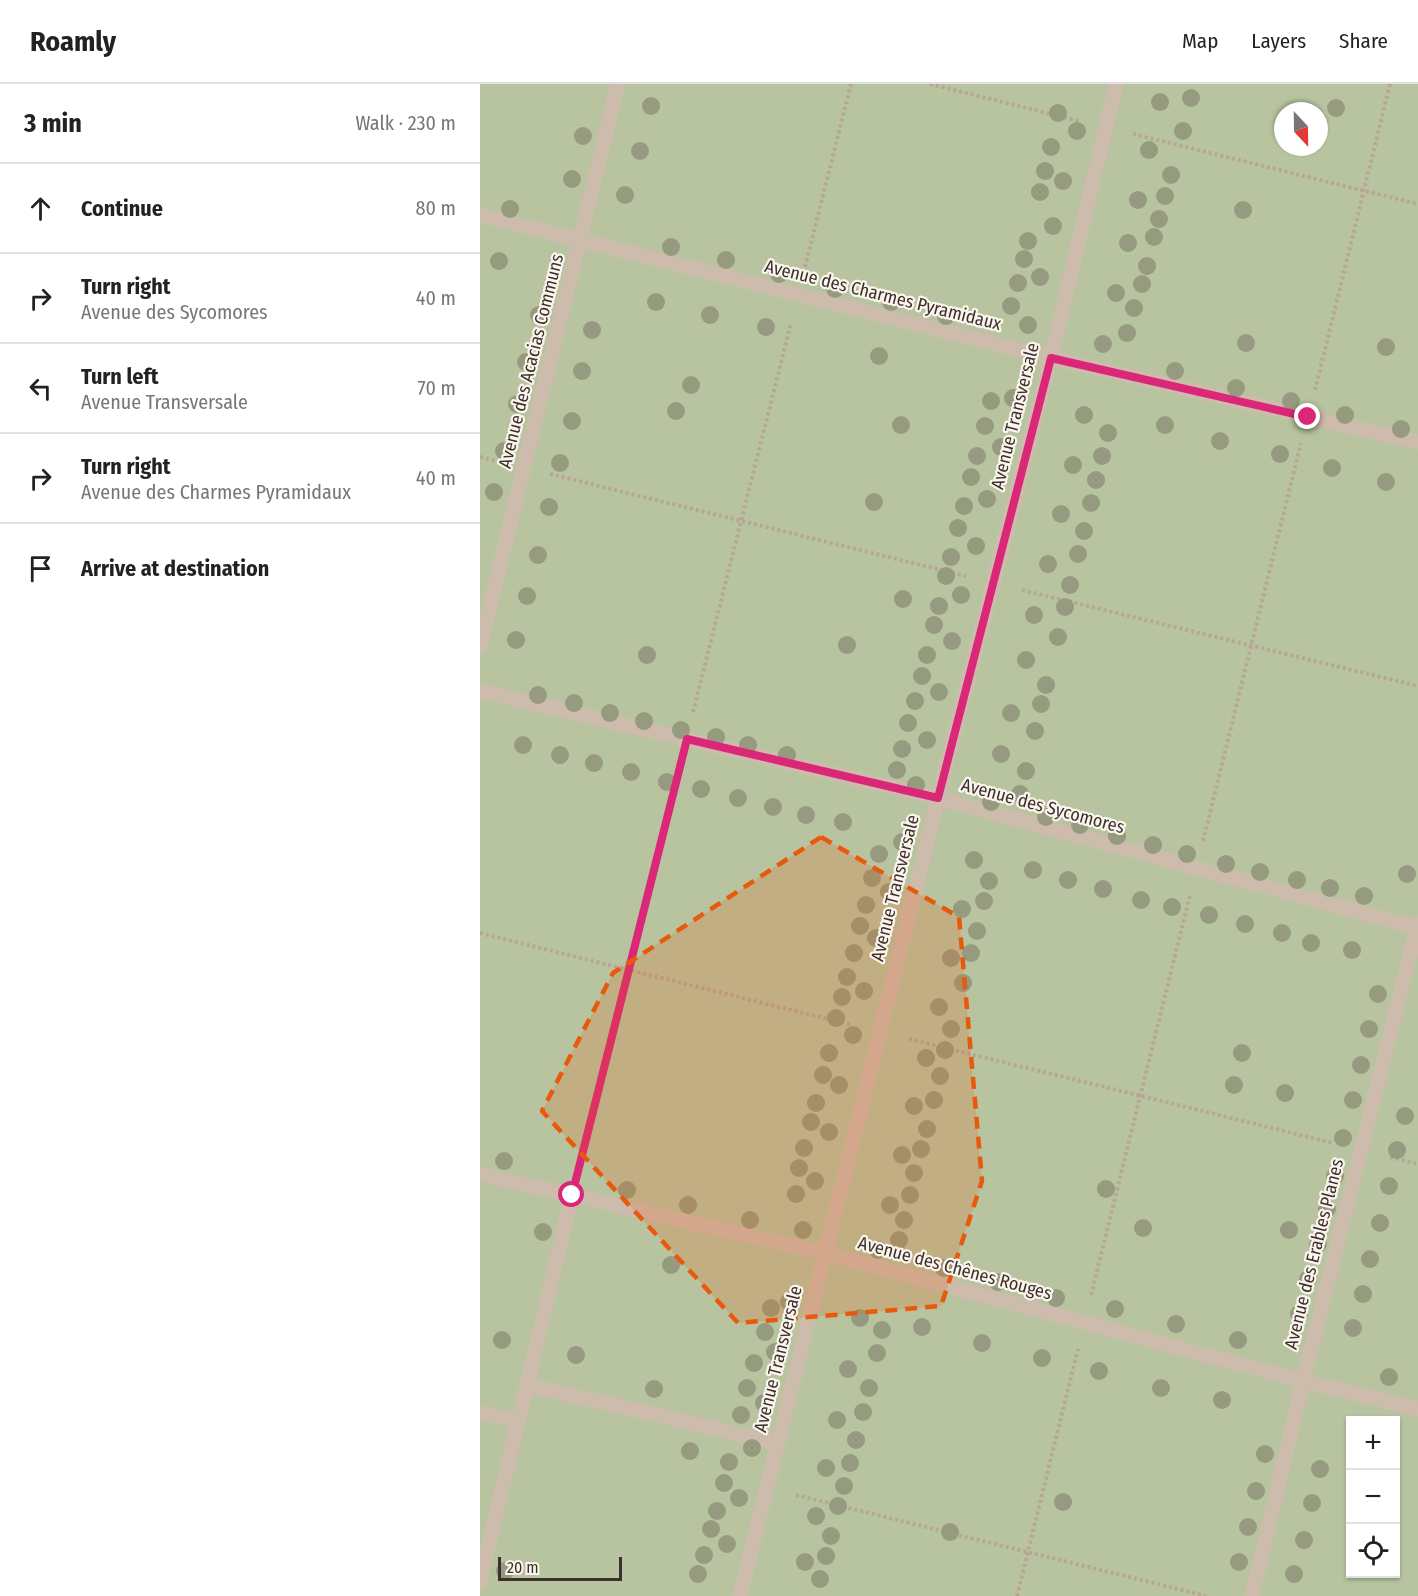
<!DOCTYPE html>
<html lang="en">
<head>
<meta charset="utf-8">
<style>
  :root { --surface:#fff; --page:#f2f2f2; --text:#222; --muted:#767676; --line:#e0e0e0 }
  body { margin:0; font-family:"Fira Sans Condensed",sans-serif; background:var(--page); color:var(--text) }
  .controls { position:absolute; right:18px; bottom:18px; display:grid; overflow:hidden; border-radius:0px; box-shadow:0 2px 4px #0004 }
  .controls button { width:54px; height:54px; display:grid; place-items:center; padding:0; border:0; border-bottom:2px solid var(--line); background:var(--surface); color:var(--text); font:30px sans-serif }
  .compass { position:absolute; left:794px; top:18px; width:54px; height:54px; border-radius:50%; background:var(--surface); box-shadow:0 2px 4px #0004; rotate:158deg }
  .scale { position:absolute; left:18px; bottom:15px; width:124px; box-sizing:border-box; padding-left:6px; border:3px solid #3b302b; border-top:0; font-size:16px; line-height:21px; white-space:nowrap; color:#3b302b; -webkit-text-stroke:4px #fbf5ee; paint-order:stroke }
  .stop { position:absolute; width:18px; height:18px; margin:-14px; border:4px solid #db2777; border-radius:50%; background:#fff }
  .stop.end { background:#db2777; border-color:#fff; box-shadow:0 2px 6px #0008 }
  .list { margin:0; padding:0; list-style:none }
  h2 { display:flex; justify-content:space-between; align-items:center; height:78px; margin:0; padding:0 24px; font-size:26px }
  h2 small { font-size:20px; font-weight:400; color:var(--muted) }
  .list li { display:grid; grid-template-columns:39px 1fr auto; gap:18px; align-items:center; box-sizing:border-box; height:90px; padding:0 24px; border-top:2px solid var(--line) }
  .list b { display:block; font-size:22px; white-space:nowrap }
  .list p { margin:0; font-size:20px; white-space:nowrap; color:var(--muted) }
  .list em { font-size:20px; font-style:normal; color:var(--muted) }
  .icon { flex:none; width:33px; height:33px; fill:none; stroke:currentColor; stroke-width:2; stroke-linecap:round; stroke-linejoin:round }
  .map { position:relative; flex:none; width:938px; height:1512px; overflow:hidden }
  header { display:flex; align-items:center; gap:36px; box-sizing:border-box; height:84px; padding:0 30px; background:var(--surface); border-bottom:2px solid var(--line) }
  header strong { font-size:28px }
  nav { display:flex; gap:33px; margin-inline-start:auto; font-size:21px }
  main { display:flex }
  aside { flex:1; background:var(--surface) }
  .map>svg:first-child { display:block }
</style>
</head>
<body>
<header>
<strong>Roamly</strong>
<nav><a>Map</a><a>Layers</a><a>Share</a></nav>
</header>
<main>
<aside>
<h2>3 min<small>Walk · 230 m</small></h2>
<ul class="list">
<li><svg class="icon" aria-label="ahead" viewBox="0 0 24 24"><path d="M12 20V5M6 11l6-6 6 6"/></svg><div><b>Continue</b></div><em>80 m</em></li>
<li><svg class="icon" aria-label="right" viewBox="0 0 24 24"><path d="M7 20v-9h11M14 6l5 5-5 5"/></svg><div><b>Turn right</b><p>Avenue des Sycomores</p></div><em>40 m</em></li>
<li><svg class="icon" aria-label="left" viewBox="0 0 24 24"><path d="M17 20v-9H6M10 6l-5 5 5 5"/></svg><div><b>Turn left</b><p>Avenue Transversale</p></div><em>70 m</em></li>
<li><svg class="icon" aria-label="right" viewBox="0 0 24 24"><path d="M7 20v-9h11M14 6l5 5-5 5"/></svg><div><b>Turn right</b><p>Avenue des Charmes Pyramidaux</p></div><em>40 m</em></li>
<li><svg class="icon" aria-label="arrive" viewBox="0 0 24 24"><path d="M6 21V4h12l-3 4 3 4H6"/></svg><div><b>Arrive at destination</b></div></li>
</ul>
</aside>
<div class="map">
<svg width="938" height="1512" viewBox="0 0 938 1512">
  <rect width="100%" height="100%" fill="#f4ebe1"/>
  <!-- green -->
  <path fill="#b8c4a0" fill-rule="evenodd" d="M0,0H938V1512H0ZM803,27H839V63H803ZM870,1336H916V1490H870Z"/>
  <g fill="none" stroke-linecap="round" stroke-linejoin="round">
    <!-- path -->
    <g stroke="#b9a596" stroke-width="4" stroke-dasharray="3 3" stroke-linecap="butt">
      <path d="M450,0L599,37"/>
      <path d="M653,50L938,120"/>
      <path d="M325,183L371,0"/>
      <path d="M835,306L910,0"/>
      <path d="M0,373L16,377"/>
      <path d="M70,390L486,492"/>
      <path d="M542,506L938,602"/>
      <path d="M213,628L311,239"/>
      <path d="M723,757L821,359"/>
      <path d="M0,849L372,941"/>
      <path d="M429,955L853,1059"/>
      <path d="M910,1073L938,1080"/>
      <path d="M99,1085L200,682"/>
      <path d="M611,1211L710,811"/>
      <path d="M316,1411L726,1512"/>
      <path d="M537,1512L598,1265"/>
    </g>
    <!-- minor -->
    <g stroke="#cdbbac" stroke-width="15">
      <path d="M0,131L571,274L938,358"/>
      <path d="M0,562L138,0"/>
      <path d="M0,607L458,714L938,844"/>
      <path d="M0,1090L344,1169L823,1297L938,1325"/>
      <path d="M47,1301L297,1359"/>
      <path d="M0,1329L38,1337"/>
      <path d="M0,1498L92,1111"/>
      <path d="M260,1512L458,714L571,274L636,0"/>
      <path d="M772,1512L823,1297L938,839"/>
    </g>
  </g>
  <!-- trees -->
  <g fill="#969b7f">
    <circle cx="711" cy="14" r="9"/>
    <circle cx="680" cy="18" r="9"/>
    <circle cx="171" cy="22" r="9"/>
    <circle cx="856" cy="24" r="9"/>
    <circle cx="578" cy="29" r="9"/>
    <circle cx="597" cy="47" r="9"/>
    <circle cx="703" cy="47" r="9"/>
    <circle cx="103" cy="52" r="9"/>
    <circle cx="571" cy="63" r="9"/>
    <circle cx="669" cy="66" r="9"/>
    <circle cx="160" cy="67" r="9"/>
    <circle cx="565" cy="87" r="9"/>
    <circle cx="691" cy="91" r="9"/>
    <circle cx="92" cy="95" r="9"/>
    <circle cx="583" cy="97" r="9"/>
    <circle cx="560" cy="108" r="9"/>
    <circle cx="145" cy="111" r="9"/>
    <circle cx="685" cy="112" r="9"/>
    <circle cx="658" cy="116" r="9"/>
    <circle cx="30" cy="125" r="9"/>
    <circle cx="763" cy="126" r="9"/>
    <circle cx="679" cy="135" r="9"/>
    <circle cx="573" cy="142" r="9"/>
    <circle cx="674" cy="153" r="9"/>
    <circle cx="548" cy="157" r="9"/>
    <circle cx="648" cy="159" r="9"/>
    <circle cx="191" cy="163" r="9"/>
    <circle cx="544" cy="175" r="9"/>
    <circle cx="246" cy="176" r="9"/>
    <circle cx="19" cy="177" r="9"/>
    <circle cx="667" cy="182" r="9"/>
    <circle cx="299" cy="190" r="9"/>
    <circle cx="560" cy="193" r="9"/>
    <circle cx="538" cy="199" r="9"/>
    <circle cx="662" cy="200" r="9"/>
    <circle cx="355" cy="205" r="9"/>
    <circle cx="636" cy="209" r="9"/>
    <circle cx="176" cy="218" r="9"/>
    <circle cx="411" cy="218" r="9"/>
    <circle cx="531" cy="222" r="9"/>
    <circle cx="654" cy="224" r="9"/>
    <circle cx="59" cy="231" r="9"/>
    <circle cx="230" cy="231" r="9"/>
    <circle cx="466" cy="232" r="9"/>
    <circle cx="548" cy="241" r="9"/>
    <circle cx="286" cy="243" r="9"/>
    <circle cx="112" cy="246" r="9"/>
    <circle cx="647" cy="249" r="9"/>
    <circle cx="766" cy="259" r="9"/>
    <circle cx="623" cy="260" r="9"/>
    <circle cx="906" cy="263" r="9"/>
    <circle cx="399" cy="272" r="9"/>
    <circle cx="46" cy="278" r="9"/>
    <circle cx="102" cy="287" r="9"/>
    <circle cx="695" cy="287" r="9"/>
    <circle cx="211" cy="301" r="9"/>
    <circle cx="756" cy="304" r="9"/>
    <circle cx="533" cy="314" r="9"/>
    <circle cx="511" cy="317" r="9"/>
    <circle cx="811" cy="317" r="9"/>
    <circle cx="37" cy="320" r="9"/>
    <circle cx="196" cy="327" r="9"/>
    <circle cx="604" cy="331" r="9"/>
    <circle cx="865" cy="331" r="9"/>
    <circle cx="92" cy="337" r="9"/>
    <circle cx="421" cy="341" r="9"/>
    <circle cx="685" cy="341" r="9"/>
    <circle cx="505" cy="342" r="9"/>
    <circle cx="921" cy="345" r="9"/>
    <circle cx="628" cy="349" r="9"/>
    <circle cx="740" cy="357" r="9"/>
    <circle cx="521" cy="363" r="9"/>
    <circle cx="24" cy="367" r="9"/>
    <circle cx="800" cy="370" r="9"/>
    <circle cx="497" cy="372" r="9"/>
    <circle cx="622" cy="372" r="9"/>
    <circle cx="80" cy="379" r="9"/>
    <circle cx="593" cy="381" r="9"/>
    <circle cx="852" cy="384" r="9"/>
    <circle cx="491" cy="393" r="9"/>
    <circle cx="616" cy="396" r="9"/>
    <circle cx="906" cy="398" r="9"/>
    <circle cx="14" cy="408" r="9"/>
    <circle cx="507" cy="415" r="9"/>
    <circle cx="394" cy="418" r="9"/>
    <circle cx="611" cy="419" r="9"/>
    <circle cx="484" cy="422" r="9"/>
    <circle cx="69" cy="423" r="9"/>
    <circle cx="581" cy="430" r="9"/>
    <circle cx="478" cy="444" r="9"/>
    <circle cx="604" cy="447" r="9"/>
    <circle cx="496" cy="462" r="9"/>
    <circle cx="598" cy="470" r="9"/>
    <circle cx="58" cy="471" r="9"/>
    <circle cx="471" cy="473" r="9"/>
    <circle cx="568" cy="480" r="9"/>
    <circle cx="466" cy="492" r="9"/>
    <circle cx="590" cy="501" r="9"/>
    <circle cx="481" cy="511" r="9"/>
    <circle cx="47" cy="512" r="9"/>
    <circle cx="423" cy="515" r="9"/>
    <circle cx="459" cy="522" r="9"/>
    <circle cx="585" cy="523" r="9"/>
    <circle cx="554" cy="531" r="9"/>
    <circle cx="454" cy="541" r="9"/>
    <circle cx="578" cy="553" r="9"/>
    <circle cx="36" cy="556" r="9"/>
    <circle cx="472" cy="557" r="9"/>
    <circle cx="367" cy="561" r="9"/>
    <circle cx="167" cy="571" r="9"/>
    <circle cx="447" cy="571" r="9"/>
    <circle cx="546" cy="576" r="9"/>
    <circle cx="442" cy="592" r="9"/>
    <circle cx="566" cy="601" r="9"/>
    <circle cx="459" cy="608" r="9"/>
    <circle cx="58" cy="611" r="9"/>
    <circle cx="435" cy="617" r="9"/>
    <circle cx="94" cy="619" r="9"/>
    <circle cx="561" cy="620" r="9"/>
    <circle cx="130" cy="629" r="9"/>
    <circle cx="531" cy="629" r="9"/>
    <circle cx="164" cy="637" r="9"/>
    <circle cx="428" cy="639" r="9"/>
    <circle cx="201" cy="646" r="9"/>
    <circle cx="555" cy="647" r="9"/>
    <circle cx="236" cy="653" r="9"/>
    <circle cx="447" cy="656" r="9"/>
    <circle cx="43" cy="661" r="9"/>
    <circle cx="268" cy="661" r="9"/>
    <circle cx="422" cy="665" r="9"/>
    <circle cx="521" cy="670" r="9"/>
    <circle cx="80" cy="671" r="9"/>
    <circle cx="307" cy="671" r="9"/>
    <circle cx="114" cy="679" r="9"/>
    <circle cx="417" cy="686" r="9"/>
    <circle cx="546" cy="687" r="9"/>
    <circle cx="151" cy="688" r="9"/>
    <circle cx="187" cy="698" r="9"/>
    <circle cx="436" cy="701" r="9"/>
    <circle cx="221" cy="705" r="9"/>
    <circle cx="540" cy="710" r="9"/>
    <circle cx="258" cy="714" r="9"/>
    <circle cx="511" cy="718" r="9"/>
    <circle cx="293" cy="723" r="9"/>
    <circle cx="326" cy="731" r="9"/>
    <circle cx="566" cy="733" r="9"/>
    <circle cx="363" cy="738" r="9"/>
    <circle cx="600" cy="741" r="9"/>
    <circle cx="637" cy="752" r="9"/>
    <circle cx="422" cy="758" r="9"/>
    <circle cx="673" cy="761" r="9"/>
    <circle cx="399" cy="770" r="9"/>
    <circle cx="707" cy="770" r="9"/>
    <circle cx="494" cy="776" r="9"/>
    <circle cx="746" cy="780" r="9"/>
    <circle cx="553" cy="786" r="9"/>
    <circle cx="780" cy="788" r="9"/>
    <circle cx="927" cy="790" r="9"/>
    <circle cx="392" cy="794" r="9"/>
    <circle cx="588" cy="796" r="9"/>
    <circle cx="817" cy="796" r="9"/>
    <circle cx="509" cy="797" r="9"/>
    <circle cx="850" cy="804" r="9"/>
    <circle cx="623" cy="805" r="9"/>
    <circle cx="409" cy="808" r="9"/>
    <circle cx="884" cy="812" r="9"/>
    <circle cx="661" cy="816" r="9"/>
    <circle cx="504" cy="817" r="9"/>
    <circle cx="386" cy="821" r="9"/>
    <circle cx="692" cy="823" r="9"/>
    <circle cx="482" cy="825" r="9"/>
    <circle cx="729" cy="831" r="9"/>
    <circle cx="765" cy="840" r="9"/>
    <circle cx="380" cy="842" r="9"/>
    <circle cx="497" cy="847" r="9"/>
    <circle cx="802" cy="849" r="9"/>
    <circle cx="396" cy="854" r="9"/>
    <circle cx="831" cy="859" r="9"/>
    <circle cx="872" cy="866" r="9"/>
    <circle cx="374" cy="869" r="9"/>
    <circle cx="491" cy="869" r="9"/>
    <circle cx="471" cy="874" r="9"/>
    <circle cx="367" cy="893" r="9"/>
    <circle cx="483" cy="899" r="9"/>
    <circle cx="384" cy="907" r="9"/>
    <circle cx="898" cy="910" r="9"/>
    <circle cx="362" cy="913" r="9"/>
    <circle cx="459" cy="923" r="9"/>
    <circle cx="356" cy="934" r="9"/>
    <circle cx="471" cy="945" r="9"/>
    <circle cx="889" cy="945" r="9"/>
    <circle cx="373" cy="951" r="9"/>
    <circle cx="465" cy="966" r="9"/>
    <circle cx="349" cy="969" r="9"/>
    <circle cx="762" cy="969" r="9"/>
    <circle cx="446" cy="974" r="9"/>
    <circle cx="881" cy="981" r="9"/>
    <circle cx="343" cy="991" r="9"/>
    <circle cx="460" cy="992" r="9"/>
    <circle cx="359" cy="1001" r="9"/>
    <circle cx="754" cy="1001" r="9"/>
    <circle cx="805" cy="1009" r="9"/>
    <circle cx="454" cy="1016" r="9"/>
    <circle cx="873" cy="1016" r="9"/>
    <circle cx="336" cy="1019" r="9"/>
    <circle cx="434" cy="1022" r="9"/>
    <circle cx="925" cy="1032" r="9"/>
    <circle cx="331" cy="1038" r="9"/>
    <circle cx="447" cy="1045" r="9"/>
    <circle cx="349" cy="1048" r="9"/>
    <circle cx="863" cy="1054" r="9"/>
    <circle cx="324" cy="1064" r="9"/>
    <circle cx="441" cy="1065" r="9"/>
    <circle cx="917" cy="1066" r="9"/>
    <circle cx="422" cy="1071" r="9"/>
    <circle cx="24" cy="1077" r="9"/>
    <circle cx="319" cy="1084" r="9"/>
    <circle cx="434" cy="1089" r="9"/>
    <circle cx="855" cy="1092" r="9"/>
    <circle cx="335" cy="1097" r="9"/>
    <circle cx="909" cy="1102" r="9"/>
    <circle cx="626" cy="1105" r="9"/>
    <circle cx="147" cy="1106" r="9"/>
    <circle cx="316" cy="1110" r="9"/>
    <circle cx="430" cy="1111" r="9"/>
    <circle cx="208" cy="1121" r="9"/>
    <circle cx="410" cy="1121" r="9"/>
    <circle cx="847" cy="1125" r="9"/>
    <circle cx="270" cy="1136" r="9"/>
    <circle cx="424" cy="1136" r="9"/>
    <circle cx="900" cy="1139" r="9"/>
    <circle cx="663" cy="1144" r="9"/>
    <circle cx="323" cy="1146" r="9"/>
    <circle cx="809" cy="1146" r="9"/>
    <circle cx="63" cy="1148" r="9"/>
    <circle cx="419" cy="1156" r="9"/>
    <circle cx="838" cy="1160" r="9"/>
    <circle cx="398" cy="1166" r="9"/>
    <circle cx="890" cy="1175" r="9"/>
    <circle cx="191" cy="1181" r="9"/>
    <circle cx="464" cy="1184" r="9"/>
    <circle cx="828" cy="1195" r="9"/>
    <circle cx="518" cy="1198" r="9"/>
    <circle cx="883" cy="1210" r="9"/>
    <circle cx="576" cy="1214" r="9"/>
    <circle cx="309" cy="1218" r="9"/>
    <circle cx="291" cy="1224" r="9"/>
    <circle cx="635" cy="1225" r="9"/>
    <circle cx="819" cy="1230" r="9"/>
    <circle cx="380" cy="1234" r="9"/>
    <circle cx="696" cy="1240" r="9"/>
    <circle cx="442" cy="1243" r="9"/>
    <circle cx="873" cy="1244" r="9"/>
    <circle cx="402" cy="1246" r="9"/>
    <circle cx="285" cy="1248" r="9"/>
    <circle cx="22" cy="1256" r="9"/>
    <circle cx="758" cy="1256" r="9"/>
    <circle cx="502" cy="1259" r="9"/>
    <circle cx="295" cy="1268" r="9"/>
    <circle cx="397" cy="1269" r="9"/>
    <circle cx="96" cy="1271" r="9"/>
    <circle cx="562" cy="1274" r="9"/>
    <circle cx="274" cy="1279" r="9"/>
    <circle cx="368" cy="1285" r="9"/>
    <circle cx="619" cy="1287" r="9"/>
    <circle cx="909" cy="1293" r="9"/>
    <circle cx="267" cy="1304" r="9"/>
    <circle cx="389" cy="1304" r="9"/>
    <circle cx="681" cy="1304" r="9"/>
    <circle cx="174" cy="1305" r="9"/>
    <circle cx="742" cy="1316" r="9"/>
    <circle cx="284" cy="1319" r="9"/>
    <circle cx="383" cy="1328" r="9"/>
    <circle cx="261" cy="1331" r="9"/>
    <circle cx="357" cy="1336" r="9"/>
    <circle cx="376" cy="1356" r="9"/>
    <circle cx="272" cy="1364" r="9"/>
    <circle cx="210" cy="1367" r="9"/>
    <circle cx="785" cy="1370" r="9"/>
    <circle cx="249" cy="1378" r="9"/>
    <circle cx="370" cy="1379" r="9"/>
    <circle cx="346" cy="1384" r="9"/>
    <circle cx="840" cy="1385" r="9"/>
    <circle cx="244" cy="1399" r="9"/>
    <circle cx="364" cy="1402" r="9"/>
    <circle cx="776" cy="1407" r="9"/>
    <circle cx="259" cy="1414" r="9"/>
    <circle cx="583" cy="1418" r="9"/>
    <circle cx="832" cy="1419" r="9"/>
    <circle cx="358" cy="1422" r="9"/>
    <circle cx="237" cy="1427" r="9"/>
    <circle cx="336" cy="1432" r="9"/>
    <circle cx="768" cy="1443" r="9"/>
    <circle cx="231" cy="1445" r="9"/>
    <circle cx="470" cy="1448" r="9"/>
    <circle cx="351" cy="1452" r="9"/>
    <circle cx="824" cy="1456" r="9"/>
    <circle cx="247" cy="1460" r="9"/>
    <circle cx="224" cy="1471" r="9"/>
    <circle cx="346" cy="1472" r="9"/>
    <circle cx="325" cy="1478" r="9"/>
    <circle cx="759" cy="1478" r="9"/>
    <circle cx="25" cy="1487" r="9"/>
    <circle cx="218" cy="1490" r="9"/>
    <circle cx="814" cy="1490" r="9"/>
    <circle cx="340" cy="1495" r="9"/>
  </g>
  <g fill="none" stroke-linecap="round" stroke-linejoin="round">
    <!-- route -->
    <path stroke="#db2777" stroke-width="8" d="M92,1111L207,655L458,714L571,274L828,333"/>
  </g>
  <!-- marked area -->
  <path fill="#e8590c" fill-opacity="0.2" stroke="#e8590c" stroke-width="4.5" stroke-dasharray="12 8" stroke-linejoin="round" d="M341,753L479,833L502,1097L461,1222L258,1239L62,1027L133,889Z"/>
  <g text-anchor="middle" stroke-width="4.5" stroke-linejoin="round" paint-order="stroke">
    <!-- street labels -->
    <g font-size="18" fill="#3b302b" stroke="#fbf5ee">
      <text transform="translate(403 211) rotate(14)" y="6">Avenue des Charmes Pyramidaux</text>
      <text transform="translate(51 277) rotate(-76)" y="6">Avenue des Acacias Communs</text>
      <text transform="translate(535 332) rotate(-76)" y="6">Avenue Transversale</text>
      <text transform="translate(563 722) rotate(15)" y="6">Avenue des Sycomores</text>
      <text transform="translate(415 804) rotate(-76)" y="6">Avenue Transversale</text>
      <text transform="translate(834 1170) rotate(-76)" y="6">Avenue des Erables Planes</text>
      <text transform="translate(475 1184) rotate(15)" y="6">Avenue des Chênes Rouges</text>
      <text transform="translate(298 1275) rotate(-76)" y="6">Avenue Transversale</text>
    </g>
  </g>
</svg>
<div class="controls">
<button>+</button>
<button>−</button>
<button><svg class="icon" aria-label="locate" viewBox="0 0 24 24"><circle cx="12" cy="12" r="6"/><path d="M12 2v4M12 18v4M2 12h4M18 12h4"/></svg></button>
</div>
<svg class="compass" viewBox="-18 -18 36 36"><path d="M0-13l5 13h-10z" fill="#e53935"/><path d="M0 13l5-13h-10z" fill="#767676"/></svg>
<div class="scale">20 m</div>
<div class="stop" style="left:92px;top:1111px"></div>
<div class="stop end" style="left:828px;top:333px"></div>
</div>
</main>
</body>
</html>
